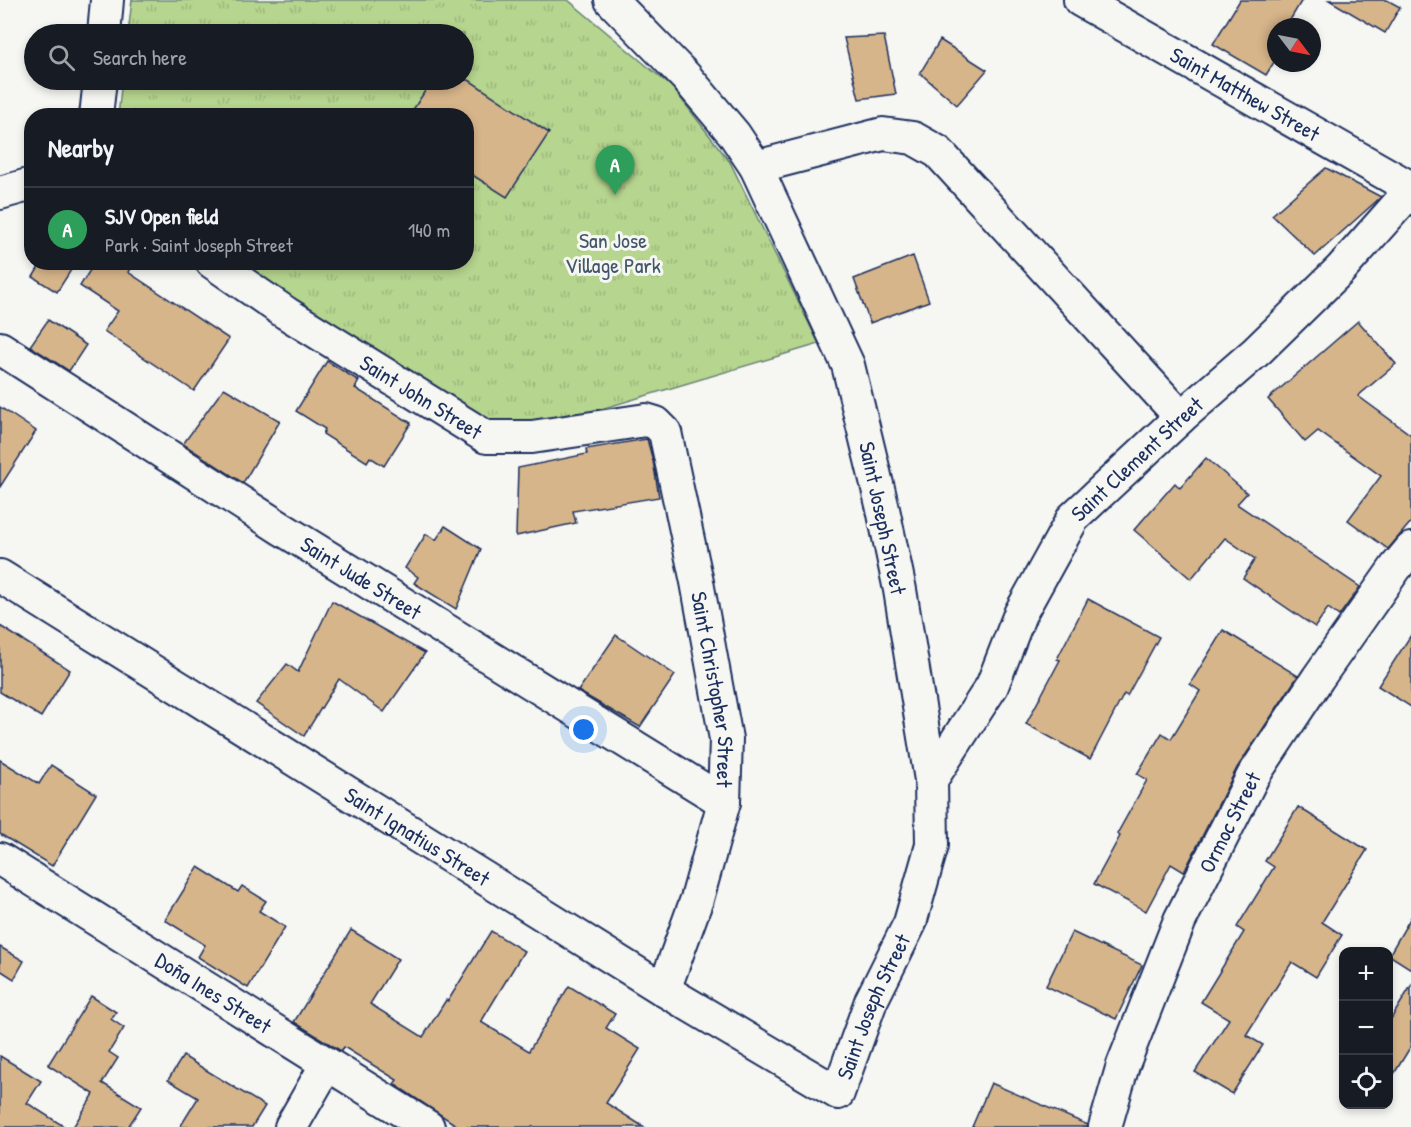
<!DOCTYPE html>
<html lang="en">
<head>
<meta charset="utf-8">
<style>
  :root { --surface:#171b24; --page:#242831; --text:#f1f3f6; --muted:#9ea1a6; --line:#363941; --accent:#1a73e8 }
  body { margin:0; font-family:"Patrick Hand",sans-serif; background:var(--page); color:var(--text) }
  .controls { position:absolute; right:18px; bottom:18px; display:grid; overflow:hidden; border-radius:12px; box-shadow:0 3px 9px #0003 }
  .controls button { width:54px; height:54px; display:grid; place-items:center; padding:0; border:0; border-bottom:2px solid var(--line); background:var(--surface); color:var(--text); font:30px sans-serif }
  .compass { position:absolute; left:1267px; top:18px; width:54px; height:54px; border-radius:50%; background:var(--surface); box-shadow:0 3px 9px #0003; rotate:122deg }
  .you { position:absolute; left:584px; top:730px; width:21px; height:21px; margin:-15px; border:4px solid #fff; border-radius:50%; background:#1a73e8; box-shadow:0 0 0 9px #1a73e833 }
  .badge { display:grid; place-items:center; width:39px; height:39px; border-radius:50%; background:var(--accent); color:#fff; font-size:20px; font-weight:700 }
  .pin { position:absolute; translate:-50% -50px; filter:drop-shadow(0 2px 3px #0008) }
  .pin::after { content:''; position:absolute; top:32px; width:21px; height:18px; background:inherit; clip-path:polygon(0 0,100% 0,50% 100%) }
  .list { margin:0; padding:0; list-style:none }
  h2 { display:flex; justify-content:space-between; align-items:center; height:78px; margin:0; padding:0 24px; font-size:26px }
  h2 small { font-size:20px; font-weight:400; color:var(--muted) }
  .list li { display:grid; grid-template-columns:39px 1fr auto; gap:18px; align-items:center; box-sizing:border-box; height:84px; padding:0 24px; border-top:2px solid var(--line) }
  .list b { display:block; font-size:22px; white-space:nowrap }
  .list p { margin:0; font-size:20px; white-space:nowrap; color:var(--muted) }
  .list em { font-size:20px; font-style:normal; color:var(--muted) }
  .icon { flex:none; width:33px; height:33px; fill:none; stroke:currentColor; stroke-width:2; stroke-linecap:round; stroke-linejoin:round }
  .map { position:relative; flex:none; width:1411px; height:1127px; overflow:hidden }
  .search { position:absolute; background:var(--surface); box-shadow:0 3px 9px #0003; left:24px; top:24px; width:450px; height:66px; display:flex; align-items:center; gap:15px; box-sizing:border-box; padding:0 21px; border-radius:33px; color:var(--muted); font-size:22px }
  .panel { position:absolute; background:var(--surface); box-shadow:0 3px 9px #0003; left:24px; top:108px; width:450px; height:162px; border-radius:24px }
  .map>svg:first-child { display:block }
</style>
</head>
<body>
<div class="map">
<svg width="1411" height="1127" viewBox="0 0 1411 1127">
  <defs>
    <pattern id="park-tufts" width="24" height="20" patternUnits="userSpaceOnUse" patternTransform="scale(1.5)"><rect width="24" height="20" fill="#b6d58e"/><path d="M3 7l-1-3M5 7V3M7 7l1-3M15 17l-1-3M17 17v-4M19 17l1-3" fill="none" stroke="#9cb77d"/></pattern>
  </defs>
  <rect width="100%" height="100%" fill="#f6f6f2"/>
  <filter id="ink" filterUnits="userSpaceOnUse"><feTurbulence type="fractalNoise" baseFrequency=".0167" numOctaves="2"/><feDisplacementMap in="SourceGraphic" scale="12" xChannelSelector="R" yChannelSelector="G"/><feConvolveMatrix kernelMatrix="1 2 1 2 8 2 1 2 1" color-interpolation-filters="sRGB"/></filter>
  <g filter="url(#ink)">
    <!-- park -->
    <path fill="url(#park-tufts)" stroke="#688276" stroke-width="1.5" d="M132,0H568L672,87L730,162L819,344L591,412L528,423H497L482,417L306,310L235,263L466,262V116H118L122,80H464V34H128Z"/>
    <!-- building -->
    <g fill="#d7b58a" stroke="#1b2f5e" stroke-width="1.5">
      <path d="M1240,0H1302L1286,27H1276V59L1266,75L1213,44Z"/>
      <path d="M1329,0H1387L1400,7L1385,33Z"/>
      <path d="M884,36L896,94L859,99L844,38Z"/>
      <path d="M940,40L987,70L957,105L920,73Z"/>
      <path d="M432,80H469L549,133L507,197L466,171V116H409Z"/>
      <path d="M1326,168L1381,197L1315,256L1272,215Z"/>
      <path d="M913,256L929,301L870,323L854,279Z"/>
      <path d="M42,262H60L71,270L57,292L33,277Z"/>
      <path d="M95,262H134L128,272L229,339L194,391L104,331L118,311L80,286Z"/>
      <path d="M48,320L86,345L69,371L30,346Z"/>
      <path d="M1358,321L1396,364L1358,396L1411,435V522L1388,549L1348,520L1381,476L1318,431L1305,442L1268,399Z"/>
      <path d="M327,361L359,381L355,388L411,423L384,466L370,457L367,462L323,434L325,429L296,411Z"/>
      <path d="M224,388L280,421L243,483L183,444Z"/>
      <path d="M0,407L36,431L0,487Z"/>
      <path d="M647,439L653,461L659,497L573,511L576,523L516,536L518,468L587,454L586,449Z"/>
      <path d="M1206,458L1247,493L1237,504L1360,587L1339,616L1328,608L1315,627L1243,578L1255,559L1225,538L1191,579L1134,530L1175,483L1180,488Z"/>
      <path d="M445,526L481,549L456,609L414,583L418,577L405,568L426,534L436,540Z"/>
      <path d="M1088,599L1159,637L1127,696L1124,694L1090,759L1026,724L1060,660L1057,659Z"/>
      <path d="M332,601L425,653L384,712L339,679L304,736L256,703L287,664L298,672Z"/>
      <path d="M0,626L70,670L41,717L0,692Z"/>
      <path d="M1223,630L1298,676L1237,768L1184,872L1171,864L1146,911L1094,884L1120,836L1117,834L1147,780L1137,774L1162,733L1171,739L1200,691L1190,684Z"/>
      <path d="M616,635L675,675L640,727L578,691Z"/>
      <path d="M1411,635V707L1378,686Z"/>
      <path d="M0,760L39,784L51,765L96,794L52,866L0,834Z"/>
      <path d="M1298,807L1367,850L1322,922L1342,935L1316,977L1292,962L1246,1035L1263,1045L1232,1094L1195,1072L1229,1019L1201,1002L1244,932L1237,927L1274,867L1265,861Z"/>
      <path d="M198,867L238,892L242,886L266,901L259,911L285,927L248,988L198,957L205,945L165,920Z"/>
      <path d="M1411,917V969L1389,955Z"/>
      <path d="M351,930L398,959L370,1004L423,1037L446,1000L448,1001L491,931L524,951L481,1022L529,1051L569,986L615,1014L606,1028L640,1049L606,1103L644,1127H459L394,1084L397,1080L344,1047L341,1051L294,1022Z"/>
      <path d="M1072,932L1142,965L1116,1019L1046,986Z"/>
      <path d="M0,947L24,961L14,979L0,970Z"/>
      <path d="M1411,986V1046L1389,1082V1022Z"/>
      <path d="M91,996L116,1012L111,1019L124,1028L109,1052L118,1058L102,1083L141,1107L128,1127H73L94,1094L48,1065Z"/>
      <path d="M0,1056L41,1081L27,1103L65,1127H0Z"/>
      <path d="M183,1056L265,1106L252,1127H180L198,1098L168,1080Z"/>
      <path d="M991,1083L1088,1125V1127H972Z"/>
    </g>
    <g fill="none" stroke-linecap="round" stroke-linejoin="round">
      <!-- street casing -->
      <g stroke="#1b2f5e" stroke-width="36">
        <g id="street">
          <path id="s1" d="M1080,0L1411,188"/>
          <path d="M104,34L107,0"/>
          <path d="M96,116L100,80"/>
          <path d="M756,167L883,134L913,138L938,152L1181,417"/>
          <path d="M0,193L32,184"/>
          <path id="s2" d="M212,262L286,313L486,437H532L646,420L656,423L665,432L697,582L726,739L724,802L697,899L664,990"/>
          <path id="s3" d="M0,348L279,527L724,802"/>
          <path id="s4" d="M0,576L664,990L838,1093L871,1001L910,923L932,845L931,780L900,590L883,509L848,365L756,167L734,134L686,77L611,0"/>
          <path id="s5" d="M931,780L992,686L1020,614L1073,518L1181,417L1257,351L1340,270L1411,190"/>
          <path id="s6" d="M0,859L428,1127"/>
          <path d="M291,1127L327,1064"/>
          <path id="s7" d="M1105,1127L1123,1065L1180,920L1253,776L1318,678L1396,567L1411,549"/>
        </g>
      </g>
      <!-- street -->
      <use href="#street" stroke="#f6f6f2" stroke-width="32"/>
    </g>
  </g>
  <g text-anchor="middle" stroke-width="6" stroke-linejoin="round" paint-order="stroke">
    <!-- street labels -->
    <g font-size="22" fill="#1b2f5e" stroke="#f6f6f2">
      <text dy="8" stroke="none"><textPath href="#s1" startOffset="190">Saint Matthew Street</textPath></text>
      <text dy="8" stroke="none"><textPath href="#s2" startOffset="249">Saint John Street</textPath></text>
      <text dy="8" stroke="none"><textPath href="#s5" startOffset="386">Saint Clement Street</textPath></text>
      <text transform="translate(883 518) rotate(78)" y="8">Saint Joseph Street</text>
      <text dy="8" stroke="none"><textPath href="#s3" startOffset="428">Saint Jude Street</textPath></text>
      <text dy="8" stroke="none"><textPath href="#s2" startOffset="772">Saint Christopher Street</textPath></text>
      <text dy="8" stroke="none"><textPath href="#s7" startOffset="330">Ormoc Street</textPath></text>
      <text dy="8" stroke="none"><textPath href="#s4" startOffset="492">Saint Ignatius Street</textPath></text>
      <text dy="8" stroke="none"><textPath href="#s6" startOffset="252">Doña Ines Street</textPath></text>
      <text dy="8" stroke="none"><textPath href="#s4" startOffset="1078">Saint Joseph Street</textPath></text>
    </g>
    <!-- park labels -->
    <g font-size="22" fill="#42586a" stroke="#f6f6f2">
      <text x="613" y="248">San Jose<tspan x="613" dy="25">Village Park</tspan></text>
    </g>
  </g>
</svg>
<div class="controls">
<button>+</button>
<button>−</button>
<button><svg class="icon" aria-label="locate" viewBox="0 0 24 24"><circle cx="12" cy="12" r="6"/><path d="M12 2v4M12 18v4M2 12h4M18 12h4"/></svg></button>
</div>
<svg class="compass" viewBox="-18 -18 36 36"><path d="M0-13l5 13h-10z" fill="#e53935"/><path d="M0 13l5-13h-10z" fill="#9ea1a6"/></svg>
<div class="you"></div>
<div class="pin badge" style="left:615px;top:195px;background:#2e9e5b">A</div>
<div class="search"><svg class="icon" aria-label="search" viewBox="0 0 24 24"><circle cx="10" cy="10" r="6"/><path d="M15 15l6 6"/></svg>Search here</div>
<section class="panel">
<h2>Nearby<small></small></h2>
<ul class="list">
<li><span class="badge" style="background:#2e9e5b">A</span><div><b>SJV Open field</b><p>Park · Saint Joseph Street</p></div><em>140 m</em></li>
</ul>
</section>
</div>
</body>
</html>
